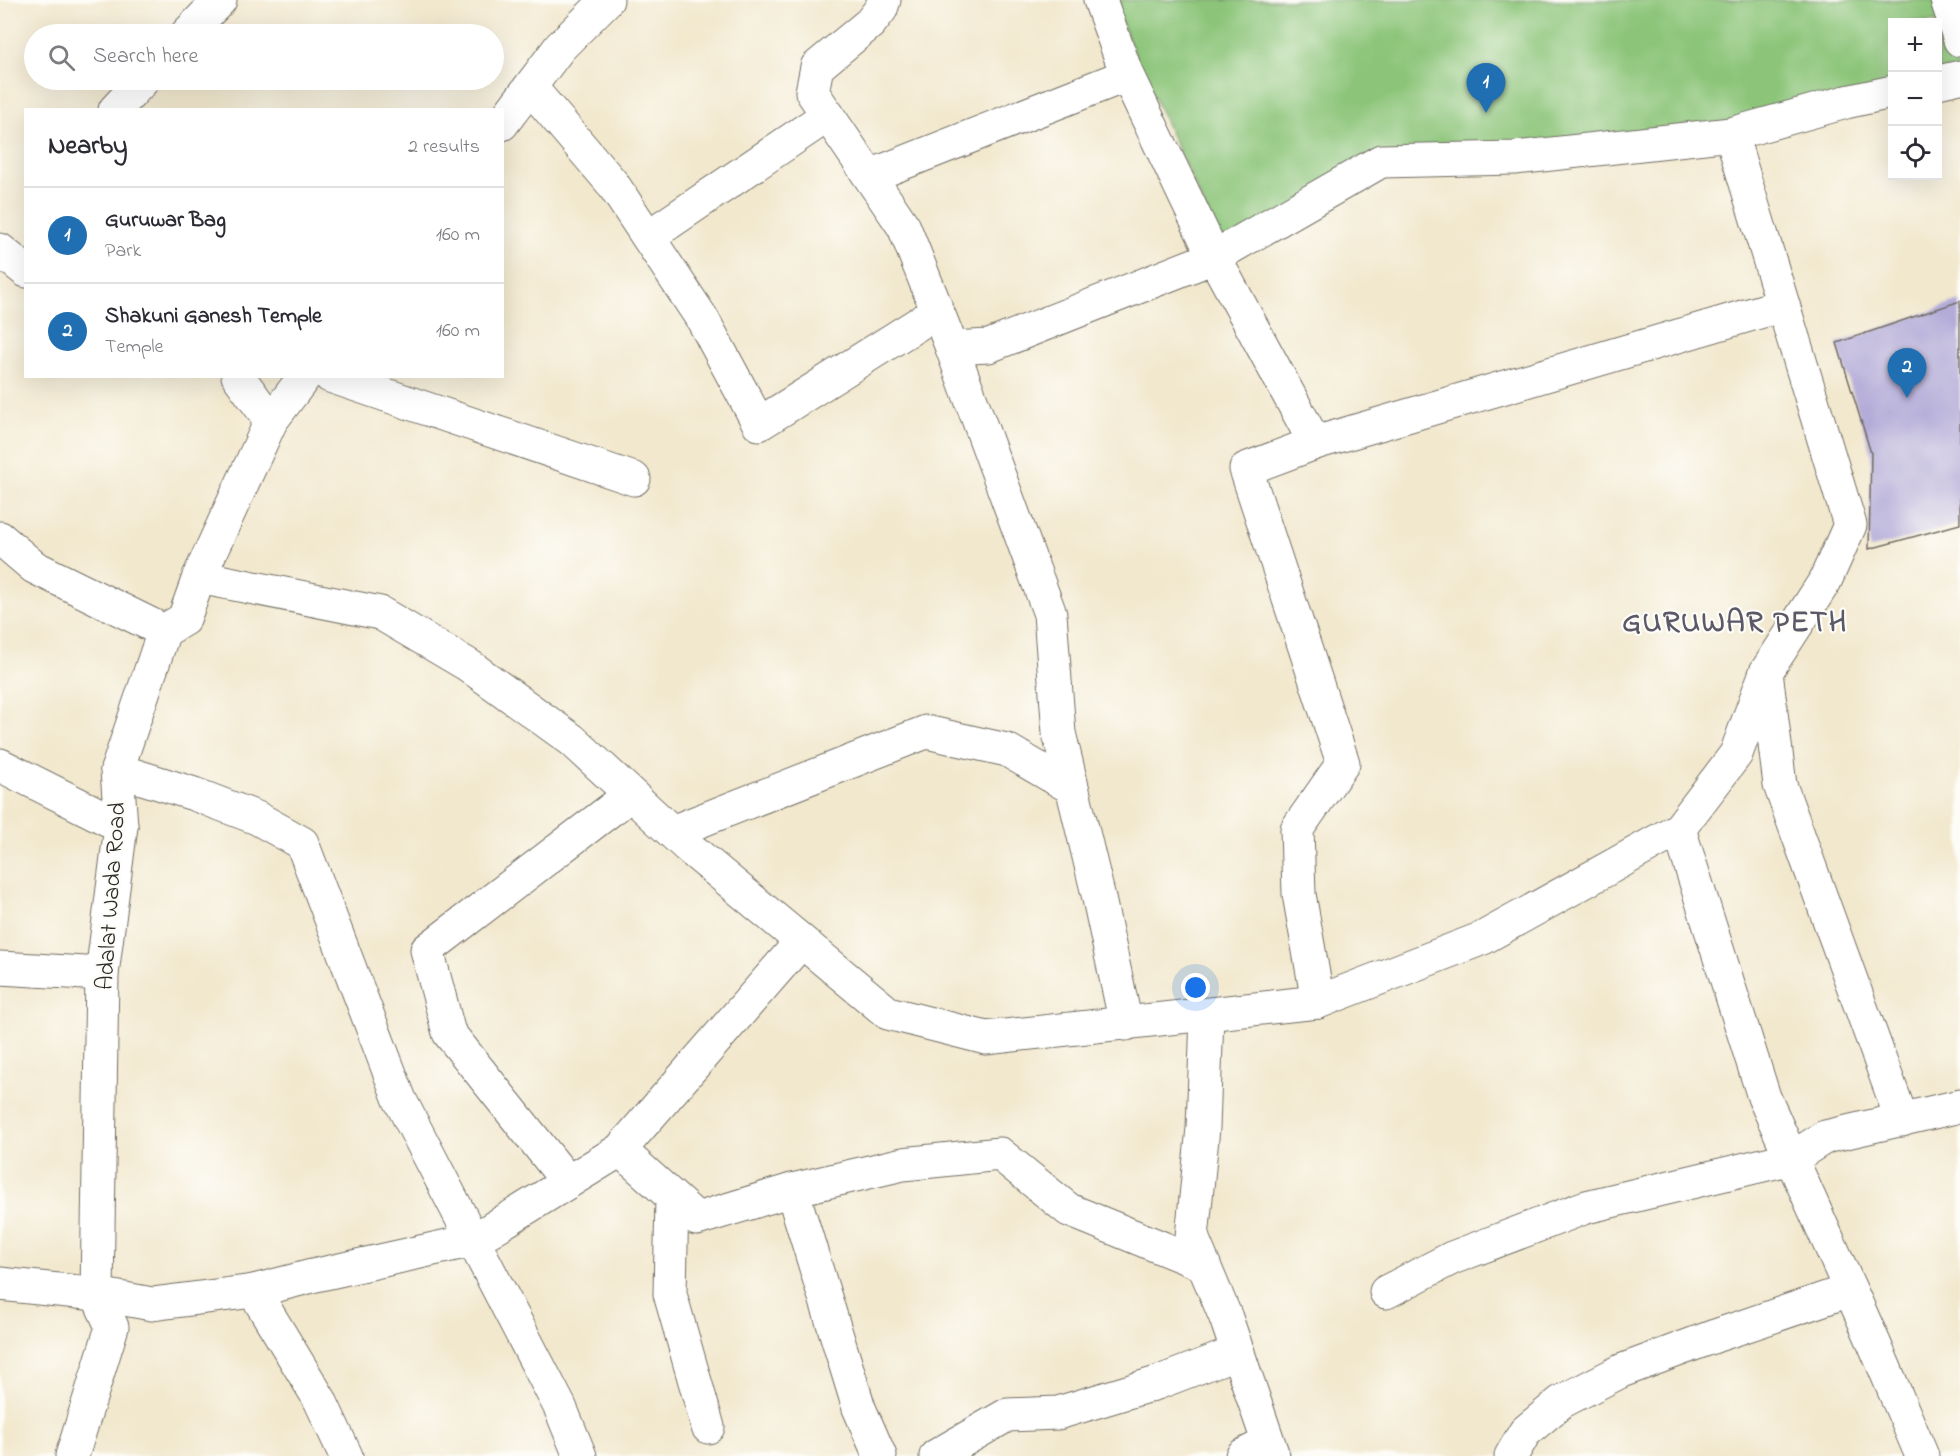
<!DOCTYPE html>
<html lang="en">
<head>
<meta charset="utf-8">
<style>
  :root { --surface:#fff; --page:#f7f7f7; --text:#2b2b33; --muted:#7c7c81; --line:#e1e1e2; --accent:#1f6fb2 }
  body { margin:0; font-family:"Indie Flower",sans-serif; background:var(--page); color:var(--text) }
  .controls { position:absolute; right:18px; top:18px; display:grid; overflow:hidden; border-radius:0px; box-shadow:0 6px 24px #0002 }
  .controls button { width:54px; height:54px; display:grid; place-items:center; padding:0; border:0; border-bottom:2px solid var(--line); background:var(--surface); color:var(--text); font:30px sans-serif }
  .you { position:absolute; left:1196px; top:988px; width:21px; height:21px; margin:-15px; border:4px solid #fff; border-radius:50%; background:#1a73e8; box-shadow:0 0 0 9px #1a73e833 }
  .badge { display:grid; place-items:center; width:39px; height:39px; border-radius:50%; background:var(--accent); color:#fff; font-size:20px; font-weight:700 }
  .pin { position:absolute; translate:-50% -50px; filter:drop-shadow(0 2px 3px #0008) }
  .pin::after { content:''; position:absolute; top:32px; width:21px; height:18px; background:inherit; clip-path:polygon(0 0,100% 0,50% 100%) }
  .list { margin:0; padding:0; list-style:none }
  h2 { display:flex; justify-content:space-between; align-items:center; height:78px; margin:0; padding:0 24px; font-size:26px }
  h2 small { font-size:20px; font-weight:400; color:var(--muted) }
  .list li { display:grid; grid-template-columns:39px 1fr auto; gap:18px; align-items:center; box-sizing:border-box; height:96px; padding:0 24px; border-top:2px solid var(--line) }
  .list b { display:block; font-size:22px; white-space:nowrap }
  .list p { margin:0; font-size:20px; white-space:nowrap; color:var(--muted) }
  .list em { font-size:20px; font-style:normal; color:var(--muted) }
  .icon { flex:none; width:33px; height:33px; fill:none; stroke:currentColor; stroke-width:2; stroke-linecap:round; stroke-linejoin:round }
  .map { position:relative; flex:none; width:1960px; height:1456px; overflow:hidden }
  .search { position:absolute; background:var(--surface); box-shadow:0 6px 24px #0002; left:24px; top:24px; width:480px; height:66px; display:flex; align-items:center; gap:15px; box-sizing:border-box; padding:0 21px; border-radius:33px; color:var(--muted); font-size:22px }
  .panel { position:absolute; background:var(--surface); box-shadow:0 6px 24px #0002; left:24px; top:108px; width:480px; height:270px; border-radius:0px }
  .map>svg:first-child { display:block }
</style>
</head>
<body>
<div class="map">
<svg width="1960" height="1456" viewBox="0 0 1960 1456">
  <rect width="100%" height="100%" fill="#fdfcf7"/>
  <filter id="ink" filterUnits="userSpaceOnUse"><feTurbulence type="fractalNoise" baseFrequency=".0167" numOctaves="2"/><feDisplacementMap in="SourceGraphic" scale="12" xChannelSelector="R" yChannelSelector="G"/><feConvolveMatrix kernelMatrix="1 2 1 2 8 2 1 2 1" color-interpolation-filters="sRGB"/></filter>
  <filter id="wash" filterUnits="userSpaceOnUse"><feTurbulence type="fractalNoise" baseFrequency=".008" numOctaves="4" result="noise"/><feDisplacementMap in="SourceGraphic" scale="24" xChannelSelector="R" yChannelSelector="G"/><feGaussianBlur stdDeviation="1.35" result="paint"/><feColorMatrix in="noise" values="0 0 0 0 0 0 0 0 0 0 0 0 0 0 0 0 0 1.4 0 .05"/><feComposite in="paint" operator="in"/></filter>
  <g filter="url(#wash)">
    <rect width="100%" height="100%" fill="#f2e8ce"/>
    <!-- green -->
    <path fill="#8cc579" stroke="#5c7852" stroke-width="1.5" d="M1112,0H1939L1960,60V74L1938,80V22H1892V92L1730,134L1381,161L1225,251L1142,71Z"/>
    <g id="blocks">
      <!-- building -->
      <path fill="#b3abd8" d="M1960,301V524L1869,549L1871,453L1837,343Z"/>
    </g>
  </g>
  <g filter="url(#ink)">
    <use href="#blocks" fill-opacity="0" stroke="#716d64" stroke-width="1.5"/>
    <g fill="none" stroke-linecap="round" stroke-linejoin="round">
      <!-- street casing -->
      <g stroke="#716d64" stroke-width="35">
        <g id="street">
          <path d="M884,0L881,9L870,23L817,67L812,92L904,227L952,348L1050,614L1059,733L1098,894L1126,1024"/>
          <path d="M1100,0L1127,75L1214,257L1315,443"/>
          <path d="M1947,0L1960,40"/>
          <path d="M187,34L220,0"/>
          <path d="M1938,82L1960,77"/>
          <path d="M531,88L612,183L703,320L759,424L937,312"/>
          <path d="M115,110L143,80"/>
          <path d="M1731,134L1850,525L1825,581L1766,672L1780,785L1902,1120"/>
          <path d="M870,176L1127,75"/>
          <path d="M648,237L828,115"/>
          <path d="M0,250L26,271"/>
          <path d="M952,348L989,346L1214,257L1381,161L1515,158L1731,134L1846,102L1892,92"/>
          <path d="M238,376L271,421"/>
          <path d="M330,376L634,479"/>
          <path d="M0,538L34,567L164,631"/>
          <path d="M199,577L380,613L468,665L572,740L687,846L888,1013L986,1038L1318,1002L1483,938L1679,829L1736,754L1766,672"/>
          <path d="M0,765L121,826"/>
          <path d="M117,770L194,794L257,818L302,843L400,1100L560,1407L580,1456"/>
          <path d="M1679,829L1764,1097L1874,1343L1922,1456"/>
          <path d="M672,832L926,732L1007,750L1072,788"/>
          <path d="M0,968L102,974"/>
          <path d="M1318,1002L1299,894L1297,829L1343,763L1246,469L1315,443L1783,305"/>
          <path d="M1207,1015L1203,1128L1192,1237L1226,1318L1273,1456"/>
          <path d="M620,1150L697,1219L792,1190L903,1164L1000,1154L1069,1210L1204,1265"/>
          <path d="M568,1182L449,1033L427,950L630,795"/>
          <path d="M792,1190L859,1408L880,1456"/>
          <path d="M672,1197L670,1294L708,1427"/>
          <path d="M0,1284L97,1294L152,1304L254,1291L320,1400L346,1456"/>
          <path d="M254,1291L312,1276L474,1240L620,1150L801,942"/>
          <path d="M1386,1292L1452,1258L1586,1207L1792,1158L1825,1137L1960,1106"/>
          <path d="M936,1456L1007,1415L1058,1413L1157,1383L1238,1352"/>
          <path d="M1242,1456L1268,1443"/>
          <path d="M1511,1456L1525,1432L1561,1402L1621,1371L1715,1336L1850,1290"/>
        </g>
      </g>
      <!-- secondary casing -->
      <g stroke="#716d64" stroke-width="35">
        <g id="secondary">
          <path d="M502,124L560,47L607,0"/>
          <path d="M72,1456L112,1327L97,1294L102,974L121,826L117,770L164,631L184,619L199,577L271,421L305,376"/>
        </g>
      </g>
      <!-- street -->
      <use href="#street" stroke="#fff" stroke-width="33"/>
      <!-- secondary -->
      <use href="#secondary" stroke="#fff" stroke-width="33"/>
    </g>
  </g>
  <g text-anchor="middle" stroke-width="4.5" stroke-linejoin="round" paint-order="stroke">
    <!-- street labels -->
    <g font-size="24" fill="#2b2b2b" stroke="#fdfcf7">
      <text transform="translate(110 896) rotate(-86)" y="8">Adalat Wada Road</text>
    </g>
    <!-- district labels -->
    <g font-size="30" font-weight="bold" letter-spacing="1.5" fill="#5b5868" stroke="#fdfcf7">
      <text x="1735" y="631">GURUWAR PETH</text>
    </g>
  </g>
</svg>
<div class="controls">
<button>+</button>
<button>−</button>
<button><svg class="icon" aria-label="locate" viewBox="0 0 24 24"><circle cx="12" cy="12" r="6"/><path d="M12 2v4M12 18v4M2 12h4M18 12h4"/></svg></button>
</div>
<div class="you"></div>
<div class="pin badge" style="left:1486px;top:113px">1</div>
<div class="pin badge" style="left:1907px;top:398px">2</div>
<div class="search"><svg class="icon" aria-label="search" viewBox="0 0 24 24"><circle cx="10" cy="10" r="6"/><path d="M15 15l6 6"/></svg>Search here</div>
<section class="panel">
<h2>Nearby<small>2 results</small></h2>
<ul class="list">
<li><span class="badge">1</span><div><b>Guruwar Bag</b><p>Park</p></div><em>160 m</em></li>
<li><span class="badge">2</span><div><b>Shakuni Ganesh Temple</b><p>Temple</p></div><em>160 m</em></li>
</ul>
</section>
</div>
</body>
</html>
